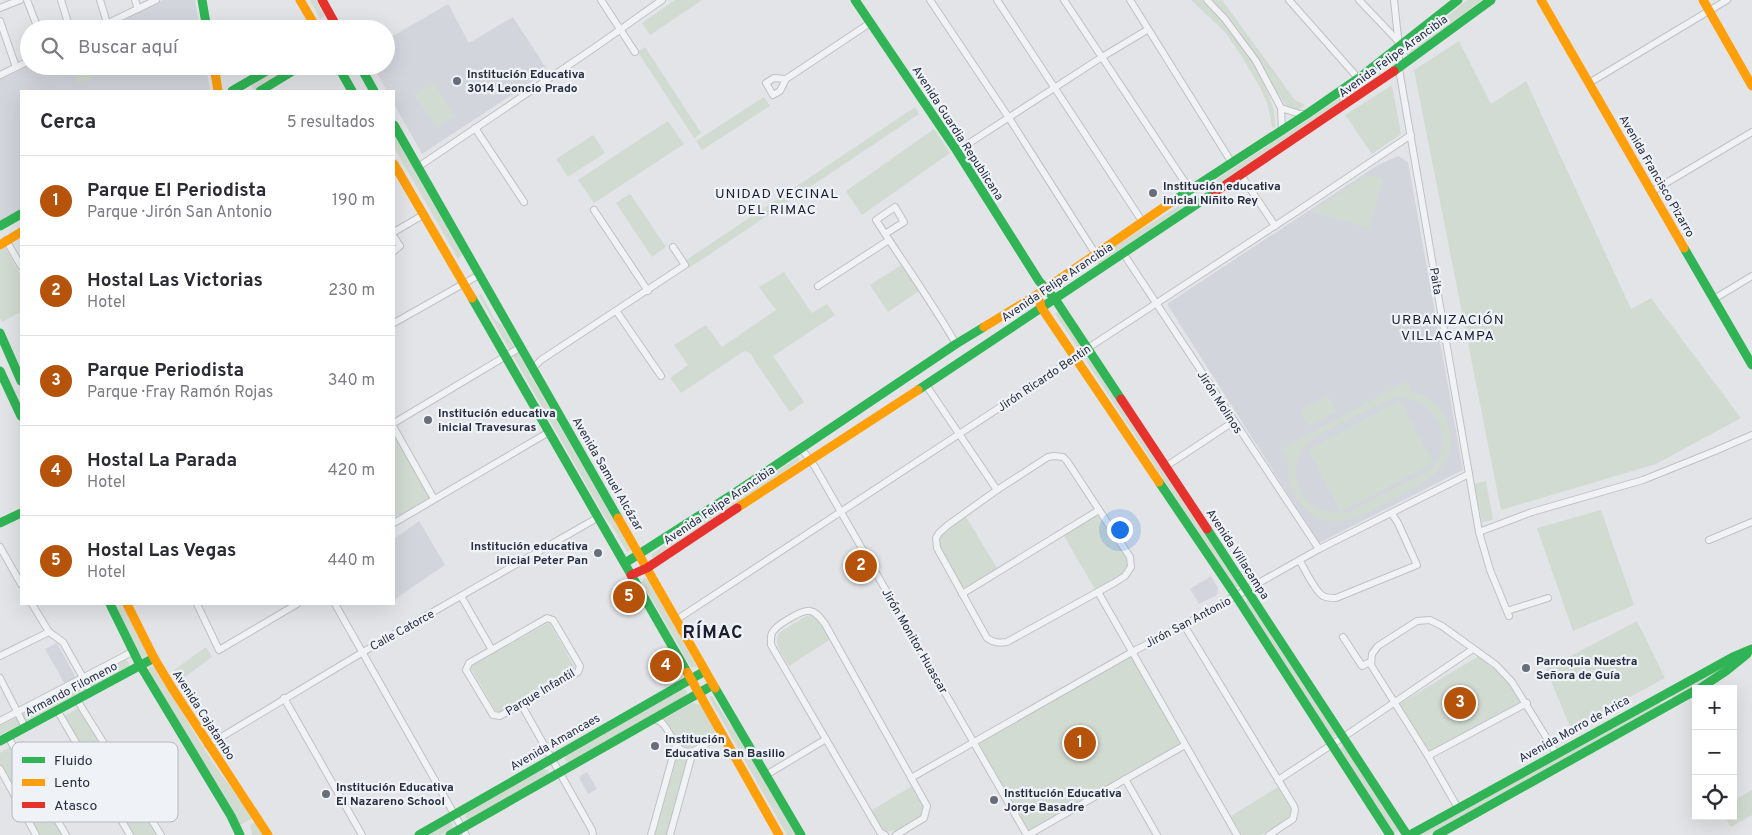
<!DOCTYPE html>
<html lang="es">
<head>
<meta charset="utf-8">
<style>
  :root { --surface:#fff; --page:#f7f7f7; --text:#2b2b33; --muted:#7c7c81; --line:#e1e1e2; --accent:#b45309 }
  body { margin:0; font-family:Overpass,sans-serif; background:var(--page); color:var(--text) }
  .controls { position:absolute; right:15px; bottom:15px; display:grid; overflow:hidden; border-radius:0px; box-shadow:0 5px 20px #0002 }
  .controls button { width:45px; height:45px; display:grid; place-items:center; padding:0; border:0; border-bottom:1px solid var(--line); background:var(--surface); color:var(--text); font:25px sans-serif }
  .you { position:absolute; left:1119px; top:529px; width:18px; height:18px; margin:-12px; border:4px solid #fff; border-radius:50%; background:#1a73e8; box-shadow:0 0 0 8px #1a73e833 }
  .badge { display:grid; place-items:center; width:32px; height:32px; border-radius:50%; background:var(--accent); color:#fff; font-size:16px; font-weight:700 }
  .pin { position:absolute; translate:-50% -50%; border:2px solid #fff; box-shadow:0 1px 5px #0006 }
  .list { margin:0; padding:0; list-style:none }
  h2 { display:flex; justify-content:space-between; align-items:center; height:65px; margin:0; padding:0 20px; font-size:21px }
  h2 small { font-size:16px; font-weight:400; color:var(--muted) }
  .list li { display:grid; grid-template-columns:32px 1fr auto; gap:15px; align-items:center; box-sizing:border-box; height:90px; padding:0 20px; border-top:1px solid var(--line) }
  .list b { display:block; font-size:19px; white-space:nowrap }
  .list p { margin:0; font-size:16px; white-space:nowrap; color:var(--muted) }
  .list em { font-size:16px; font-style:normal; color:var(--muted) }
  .icon { flex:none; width:28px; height:28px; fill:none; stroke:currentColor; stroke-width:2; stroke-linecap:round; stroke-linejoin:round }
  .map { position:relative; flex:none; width:1752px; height:835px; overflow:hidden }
  .search { position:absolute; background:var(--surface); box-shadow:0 5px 20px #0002; left:20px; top:20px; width:375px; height:55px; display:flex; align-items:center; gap:12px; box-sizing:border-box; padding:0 18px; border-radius:28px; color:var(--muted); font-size:19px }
  .panel { position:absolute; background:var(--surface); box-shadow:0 5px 20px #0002; left:20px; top:90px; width:375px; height:515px; border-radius:0px }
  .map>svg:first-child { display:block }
</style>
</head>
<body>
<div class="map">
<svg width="1752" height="835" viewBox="0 0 1752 835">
  <rect width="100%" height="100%" fill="#e2e4e7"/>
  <!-- built -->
  <g fill="#d2d5dc">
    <path d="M163,0H195L200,29H104Z"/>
    <path d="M448,4L469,43L513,17L548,71L422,154L394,104V91H387L373,66H386V40Z"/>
    <path d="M29,65V66H206L210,91H21V210L0,222V79Z"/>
    <path d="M1398,156L1408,162L1463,470L1319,543L1167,304L1378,165Z"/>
    <path d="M419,521L445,565L394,600V539Z"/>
    <path d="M1211,576L1218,588L1217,595L1199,604L1190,589Z"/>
    <path d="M57,643L77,680L66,686L45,649Z"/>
    <path d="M587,772L597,789L588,794L579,777Z"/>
  </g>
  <!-- green -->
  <g fill="#d2dbd2" fill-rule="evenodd">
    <path d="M310,0H316L325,16L320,19Z"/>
    <path d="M675,0H702L650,35L642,23Z"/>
    <path d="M1191,0H1201C1230,25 1278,88 1275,128L1272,127L1268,106L1261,89L1241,55L1225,32Z"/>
    <path d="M1212,0H1222L1295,100L1305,105L1296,112L1285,104L1236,26Z"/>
    <path d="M1467,0H1482L1408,58L1406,53L1407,50Z"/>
    <path d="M1459,41L1491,104L1526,81L1631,309L1651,298L1741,418L1656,464L1501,510L1414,70Z"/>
    <path d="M645,47L701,133L694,138L638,52Z"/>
    <path d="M71,66H88L93,79L78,84Z"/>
    <path d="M284,66H296L254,90L251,85Z"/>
    <path d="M1380,72L1382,74L1381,77L1208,192L1206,191L1205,187Z"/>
    <path d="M434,84L455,116L437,127L414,95Z"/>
    <path d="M1392,85L1401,134L1372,154L1345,115Z"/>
    <path d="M764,97L770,106L702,150L696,141Z"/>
    <path d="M915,107L919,114L689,268L685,261Z"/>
    <path d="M668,121L684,144L594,203L578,180Z"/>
    <path d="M934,129L950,153L862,215L846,191Z"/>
    <path d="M394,134L463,254L458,259L394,147Z"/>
    <path d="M593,135L605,153L568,177L556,159Z"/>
    <path d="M1367,175L1383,179L1369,228L1311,212Z"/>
    <path d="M630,194L666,247L652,257L616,203Z"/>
    <path d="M1188,200L1190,203L1098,265L1095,259Z"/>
    <path d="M4,246L21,276V312L2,322L0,318V250Z"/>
    <path d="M901,265L919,291L888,312L870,285Z"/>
    <path d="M784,272L812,313L827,304L835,315L773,356L804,402L790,412L756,363L751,354L744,351L681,393L670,378L688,365L674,345L706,325L722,347L776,310L759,287Z"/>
    <path d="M481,294L495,320L502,325L631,550L627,552L611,524L606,519L479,296Z"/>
    <path d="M1059,311L1082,344L1077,347L1055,314Z"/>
    <path d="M1090,356L1240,586L1235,588L1085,359Z"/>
    <path d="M1407,381L1411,391C1428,396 1441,405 1447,422C1465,468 1417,486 1386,503C1369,511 1352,523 1332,521C1315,520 1305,510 1296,497C1288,485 1286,475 1289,461L1281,449ZM1398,398C1439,398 1459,445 1427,472L1348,512C1330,514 1314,511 1303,496C1293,481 1293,459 1305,445C1313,437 1325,432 1335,427C1352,418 1370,409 1387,401Z"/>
    <path d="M1328,396L1336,412L1308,426L1300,410Z"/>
    <path d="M1400,401L1433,463L1341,512L1308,450Z"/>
    <path d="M394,431L430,494L429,499L394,518Z"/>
    <path d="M797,458H800L799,461L656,559H652V554Z"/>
    <path d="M1486,481L1493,520L1482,522L1474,484Z"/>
    <path d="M1601,510L1634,605L1573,631L1537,528Z"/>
    <path d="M1097,516L1100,518L1129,561L1130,565L1123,574L1095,589L1064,536Z"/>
    <path d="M966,517L997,568L965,587H962C955,576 932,546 941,535C947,527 958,522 966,517Z"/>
    <path d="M644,578L648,579L697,667H691L642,582Z"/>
    <path d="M1249,598L1336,735L1331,738L1245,603Z"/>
    <path d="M113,604H123L148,655L145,659L143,658L139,653Z"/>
    <path d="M811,615L816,618L831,639L789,666C783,655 773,645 779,633L806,616Z"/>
    <path d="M1637,621L1665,678L1571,729L1546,669Z"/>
    <path d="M549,622L575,668L497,713L470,667Z"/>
    <path d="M206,647L212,657L181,680L174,670Z"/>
    <path d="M1479,656L1510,681L1522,702L1435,751H1430L1399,704Z"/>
    <path d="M1129,657L1133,659L1179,741V746L1028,830L980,745L981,741Z"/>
    <path d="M1737,658L1706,680L1673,699L1671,695Z"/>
    <path d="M126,659L131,667L0,735V726Z"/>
    <path d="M150,666L154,667L213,763L253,818L240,825L148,670Z"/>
    <path d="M682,689L687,691L686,696L570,762L565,761L566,756Z"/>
    <path d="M710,696H712L731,726L736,730L796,835H787L710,699Z"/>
    <path d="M1659,701L1662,705L1428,835H1415Z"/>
    <path d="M692,703L701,705L716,732C682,754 684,754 664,719Z"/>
    <path d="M79,708L156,835H131L62,717Z"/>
    <path d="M1343,745L1346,746L1398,830L1394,833L1340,749Z"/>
    <path d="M10,747L62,835H38L0,766V753Z"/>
    <path d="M680,751L688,754L689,756L668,835H655L678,753Z"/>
    <path d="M543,769L548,770L549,775L469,819L466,818L465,816L467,812Z"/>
    <path d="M914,785L926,807L925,813C916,820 893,835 883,831C878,826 875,816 872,810Z"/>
    <path d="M1278,787L1291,808V814L1288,820L1261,835H1242L1231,816Z"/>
    <path d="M1752,790V815L1731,827L1724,816H1733V801Z"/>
    <path d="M255,822L264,835H252L250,825Z"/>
    <path d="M450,822L453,824L452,829L441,835H427Z"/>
  </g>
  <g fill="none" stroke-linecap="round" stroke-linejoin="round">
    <!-- street casing -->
    <g stroke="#bfc1c5" stroke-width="8">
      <g id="street">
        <path d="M27,0L38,29"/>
        <path d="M61,0L70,29"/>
        <path d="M100,0L107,23"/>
        <path d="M135,0L138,9"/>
        <path d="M601,0L635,52"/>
        <path d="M930,0L1009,118L1095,253"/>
        <path d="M997,0L1142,221"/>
        <path d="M1064,0L1198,202"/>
        <path d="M1130,0L1232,163"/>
        <path d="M1207,0L1225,19L1256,61L1281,108L1282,131"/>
        <path d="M1289,0L1358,78"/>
        <path d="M1359,0L1399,42"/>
        <path d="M1394,0L1399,47V69L1479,532L1490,570L1509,616"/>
        <path d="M0,8L20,0"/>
        <path d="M0,21L16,67"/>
        <path d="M96,29L156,0"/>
        <path d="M0,75L29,61"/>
        <path d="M786,79L774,78L766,83L773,95L780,91L786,79L870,23"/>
        <path d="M1589,83L1727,0"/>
        <path d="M1281,108L1300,114H1307"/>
        <path d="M475,128L524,202"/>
        <path d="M957,151L1102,57L1147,30"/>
        <path d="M418,167L594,48L662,0"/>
        <path d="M1241,175L1275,226"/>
        <path d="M1651,192L1752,132"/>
        <path d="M594,210L648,291"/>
        <path d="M394,232L423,215"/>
        <path d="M885,234L904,222L895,207L876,220C903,262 932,302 956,344"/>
        <path d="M394,237L400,246L394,251"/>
        <path d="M6,240L21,266"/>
        <path d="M1123,253L1319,549"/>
        <path d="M818,286L889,240"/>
        <path d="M1714,299L1752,276"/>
        <path d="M617,312L661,376"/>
        <path d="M394,323L479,275"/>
        <path d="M533,368L541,360L685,265L673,247"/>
        <path d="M926,385L997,490"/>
        <path d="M394,423L521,347"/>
        <path d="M394,428L434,499"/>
        <path d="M801,448L815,467L1027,835"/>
        <path d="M1054,456L1063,457L1067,461L1130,557L1131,567L1125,576L1114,583L1007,642C999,643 994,643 987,638L937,548L936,538L939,533L948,525L997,490L1048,457Z"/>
        <path d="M1165,467L1233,422"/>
        <path d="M394,523L549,432"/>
        <path d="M1479,532L1532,512L1643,480L1715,451L1752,435"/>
        <path d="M1709,540L1752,522"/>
        <path d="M0,547L21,584"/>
        <path d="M1300,561C1305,570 1315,591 1323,596C1327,598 1331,598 1336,598L1417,565L1398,523L1392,514"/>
        <path d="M1098,592L1237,835"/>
        <path d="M962,594L1099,510"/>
        <path d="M461,596L492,650"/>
        <path d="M32,604L49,632L63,642L91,692"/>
        <path d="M197,604L219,650L297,604"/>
        <path d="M335,604L466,835"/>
        <path d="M1507,611L1548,598"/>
        <path d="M547,618L553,620L580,666L578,672L500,716L493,715L466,670L469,663Z"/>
        <path d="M676,620L1075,358L1088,348L1296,212L1411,135"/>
        <path d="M1184,625L1294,806L1295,810L1293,819L1269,835"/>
        <path d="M1343,637L1362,666L1370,662"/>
        <path d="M0,656L49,632"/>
        <path d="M0,678L25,727"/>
        <path d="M284,698L362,835"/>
        <path d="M77,700L161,835"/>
        <path d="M521,704L592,830L593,835"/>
        <path d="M57,710L130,835"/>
        <path d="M653,719C657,720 661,721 663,724C672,733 675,756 693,751C702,748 709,740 718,737L724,738"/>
        <path d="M0,721L134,651"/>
        <path d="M8,737L66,835"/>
        <path d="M208,745L363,652L597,518"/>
        <path d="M1428,756L1527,703"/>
        <path d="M0,769L36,835"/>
        <path d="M766,775L826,739"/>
        <path d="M911,778L1132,652L1184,625L1319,549L1469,474"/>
        <path d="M1125,779L1157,835"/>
        <path d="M1278,780L1348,734L1473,649"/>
        <path d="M1458,808L1428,756L1371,665L1372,654L1378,646L1417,621L1430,620L1442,626L1496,665L1512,682L1556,753"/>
        <path d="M651,835L676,745"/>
        <path d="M670,835L693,751"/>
        <path d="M885,835L880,832L771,645C771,639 770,634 774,630C779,624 803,609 810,611C817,612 821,619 825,624L927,806L924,818L896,835"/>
        <path d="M1028,835L1185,745"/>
      </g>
    </g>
    <!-- street -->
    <use href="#street" stroke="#f1f2f4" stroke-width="6"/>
    <!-- fast -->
    <g stroke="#30b455" stroke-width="9">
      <path d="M202,0L207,29"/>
      <path d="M855,0L957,151L1039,281L1055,299L1121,399"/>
      <path d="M338,66L352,91"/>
      <path d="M360,66L374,91"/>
      <path d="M1394,71L1491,0"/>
      <path d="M232,91L275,66"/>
      <path d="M260,91L301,66"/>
      <path d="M394,125L618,518"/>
      <path d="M1170,203L1307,114L1359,78L1458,0"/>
      <path d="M0,226L21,214"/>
      <path d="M1684,248L1752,365"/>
      <path d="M472,298L687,672"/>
      <path d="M0,333L21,381"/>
      <path d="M0,371L21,416"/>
      <path d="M918,390L1215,192"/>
      <path d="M1159,482L1236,596L1390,835"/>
      <path d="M0,523L21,513"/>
      <path d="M1207,529L1407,835"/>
      <path d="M625,563L733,494L956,344L984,327"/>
      <path d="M110,604L140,665L231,816L240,835"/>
      <path d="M715,688L801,835"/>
      <path d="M1699,689L1726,671L1747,654"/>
      <path d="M0,741L154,658"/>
      <path d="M419,835L705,671"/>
      <path d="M450,835L713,685"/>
      <path d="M1410,835L1733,657L1752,649"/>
      <path d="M1437,835L1696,690"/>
    </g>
    <!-- slow -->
    <g stroke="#ff9f0a" stroke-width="9">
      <path d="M300,0L317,29"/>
      <path d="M1541,0L1684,248"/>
      <path d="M1703,0L1752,86"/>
      <path d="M214,66L218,91"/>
      <path d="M394,164L472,298"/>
      <path d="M0,245L21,232"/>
      <path d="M1040,302L1041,307L1159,482"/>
      <path d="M984,327L1038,294L1170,203"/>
      <path d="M737,508L918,390"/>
      <path d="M618,518L715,688"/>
      <path d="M127,604L154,658L172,688L268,835"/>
      <path d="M687,672L779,835"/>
    </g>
    <!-- jam -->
    <g stroke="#e5322d" stroke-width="9">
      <path d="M322,0L338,29"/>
      <path d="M1215,192L1394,71"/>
      <path d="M1121,399L1207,529"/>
      <path d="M631,575L647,568L737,508"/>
    </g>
  </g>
  <!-- markers -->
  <g fill="#696e7b" stroke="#eff2f7" stroke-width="2">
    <circle cx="457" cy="81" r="5"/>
    <circle cx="1153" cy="193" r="5"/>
    <circle cx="428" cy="420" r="5"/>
    <circle cx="598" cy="553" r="5"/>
    <circle cx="1526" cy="668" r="5"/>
    <circle cx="655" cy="746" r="5"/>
    <circle cx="326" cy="794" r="5"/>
    <circle cx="994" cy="800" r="5"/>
  </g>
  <g text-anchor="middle" stroke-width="4.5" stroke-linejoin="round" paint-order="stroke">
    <!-- street labels -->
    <g font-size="12" fill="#282f41" stroke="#eff2f7">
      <text transform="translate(1393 56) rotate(-36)" y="4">Avenida Felipe Arancibia</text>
      <text transform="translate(958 133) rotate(57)" y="4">Avenida Guardia Republicana</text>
      <text transform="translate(1657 176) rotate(60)" y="4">Avenida Francisco Pizarro</text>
      <text transform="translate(1436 281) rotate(80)" y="4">Paita</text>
      <text transform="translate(1057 282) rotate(-34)" y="4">Avenida Felipe Arancibia</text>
      <text transform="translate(1044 378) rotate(-34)" y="4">Jirón Ricardo Bentin</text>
      <text transform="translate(1220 402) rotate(57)" y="4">Jirón Molinos</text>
      <text transform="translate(608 474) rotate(60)" y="4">Avenida Samuel Alcázar</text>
      <text transform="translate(719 505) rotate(-34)" y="4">Avenida Felipe Arancibia</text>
      <text transform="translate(1238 554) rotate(57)" y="4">Avenida Villacampa</text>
      <text transform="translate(1188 622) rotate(-28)" y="4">Jirón San Antonio</text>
      <text transform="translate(402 630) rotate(-29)" y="4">Calle Catorce</text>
      <text transform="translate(915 641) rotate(60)" y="4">Jirón Monitor Huascar</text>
      <text transform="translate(71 689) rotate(-28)" y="4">Armando Filomeno</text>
      <text transform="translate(540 692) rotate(-31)" y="4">Parque Infantil</text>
      <text transform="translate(204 715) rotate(57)" y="4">Avenida Cajatambo</text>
      <text transform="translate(1574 729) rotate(-29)" y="4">Avenida Morro de Arica</text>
      <text transform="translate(555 742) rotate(-30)" y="4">Avenida Amancaes</text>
    </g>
    <!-- poi labels -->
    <g font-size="12" font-weight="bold" fill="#282f41" stroke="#eff2f7" text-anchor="start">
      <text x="467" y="78">Institución Educativa<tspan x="467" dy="14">3014 Leoncio Prado</tspan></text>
      <text x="1163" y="190">Institución educativa<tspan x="1163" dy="14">inicial Niñito Rey</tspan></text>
      <text x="438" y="417">Institución educativa<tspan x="438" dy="14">inicial Travesuras</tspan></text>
      <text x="588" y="550" text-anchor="end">Institución educativa<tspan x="588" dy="14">inicial Peter Pan</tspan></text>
      <text x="1536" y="665">Parroquia Nuestra<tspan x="1536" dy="14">Señora de Guía</tspan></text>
      <text x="665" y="743">Institución<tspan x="665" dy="14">Educativa San Basilio</tspan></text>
      <text x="336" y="791">Institución Educativa<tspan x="336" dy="14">El Nazareno School</tspan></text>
      <text x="1004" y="797">Institución Educativa<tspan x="1004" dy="14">Jorge Basadre</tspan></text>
    </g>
    <!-- neighbourhood labels -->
    <g font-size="14" letter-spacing="1" fill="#1a2032" stroke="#eff2f7">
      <text x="777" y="198">UNIDAD VECINAL<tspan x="777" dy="16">DEL RIMAC</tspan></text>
      <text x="1448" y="324">URBANIZACIÓN<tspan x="1448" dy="16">VILLACAMPA</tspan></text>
    </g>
    <!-- district labels -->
    <g font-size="18" font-weight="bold" letter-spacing="1" fill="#1a2032" stroke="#eff2f7">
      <text x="713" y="638">RÍMAC</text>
    </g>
  </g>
  <!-- legend -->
  <rect x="12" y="742" width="166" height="80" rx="8" fill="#eff2f7" stroke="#b3b8c0" stroke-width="1"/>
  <rect x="22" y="757" width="23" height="6" fill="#30b455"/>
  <rect x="22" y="779" width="23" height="7" fill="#ff9f0a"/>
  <rect x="22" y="802" width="23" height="6" fill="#e5322d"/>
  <g font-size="14" fill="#282f41">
    <text x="54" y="765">Fluido</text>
    <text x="54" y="787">Lento</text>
    <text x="54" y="810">Atasco</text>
  </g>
</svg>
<div class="controls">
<button>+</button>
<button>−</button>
<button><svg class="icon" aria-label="locate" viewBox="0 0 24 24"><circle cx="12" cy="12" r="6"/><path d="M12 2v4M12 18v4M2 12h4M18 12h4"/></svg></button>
</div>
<div class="you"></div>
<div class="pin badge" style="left:1080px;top:743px">1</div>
<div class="pin badge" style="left:861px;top:566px">2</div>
<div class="pin badge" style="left:1460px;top:703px">3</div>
<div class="pin badge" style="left:666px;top:666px">4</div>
<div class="pin badge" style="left:629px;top:597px">5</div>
<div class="search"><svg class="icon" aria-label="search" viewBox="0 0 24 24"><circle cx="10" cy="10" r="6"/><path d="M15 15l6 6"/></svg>Buscar aquí</div>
<section class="panel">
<h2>Cerca<small>5 resultados</small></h2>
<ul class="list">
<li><span class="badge">1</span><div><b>Parque El Periodista</b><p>Parque · Jirón San Antonio</p></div><em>190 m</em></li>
<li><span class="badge">2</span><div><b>Hostal Las Victorias</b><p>Hotel</p></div><em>230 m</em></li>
<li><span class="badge">3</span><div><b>Parque Periodista</b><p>Parque · Fray Ramón Rojas</p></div><em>340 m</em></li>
<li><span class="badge">4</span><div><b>Hostal La Parada</b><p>Hotel</p></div><em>420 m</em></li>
<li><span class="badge">5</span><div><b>Hostal Las Vegas</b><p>Hotel</p></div><em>440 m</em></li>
</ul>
</section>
</div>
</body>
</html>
